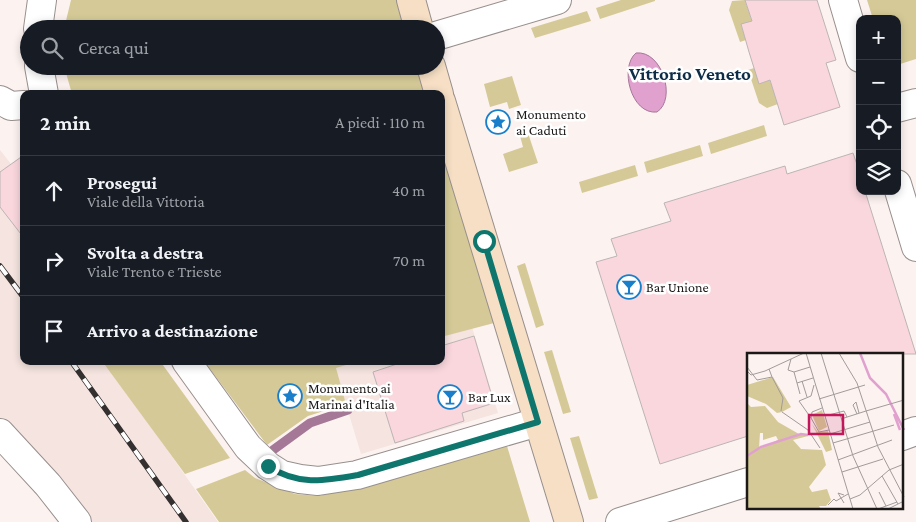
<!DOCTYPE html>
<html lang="it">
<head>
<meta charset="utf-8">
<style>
  :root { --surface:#171b24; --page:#242831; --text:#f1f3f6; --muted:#9ea1a6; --line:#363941 }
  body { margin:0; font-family:"Crimson Pro",serif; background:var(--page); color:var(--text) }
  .controls { position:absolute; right:15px; top:15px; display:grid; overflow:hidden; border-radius:10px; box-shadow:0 2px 8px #0003 }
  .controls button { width:45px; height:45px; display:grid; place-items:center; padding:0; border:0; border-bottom:1px solid var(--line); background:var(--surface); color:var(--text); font:25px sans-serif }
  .stop { position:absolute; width:15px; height:15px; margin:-11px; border:4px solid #0f766e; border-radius:50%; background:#fff }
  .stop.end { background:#0f766e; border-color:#fff; box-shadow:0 1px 5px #0008 }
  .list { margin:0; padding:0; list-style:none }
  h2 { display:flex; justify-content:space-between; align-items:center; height:65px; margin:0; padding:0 20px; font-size:21px }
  h2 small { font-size:16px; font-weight:400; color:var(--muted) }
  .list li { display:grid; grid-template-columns:32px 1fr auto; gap:15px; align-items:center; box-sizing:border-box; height:70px; padding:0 20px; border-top:1px solid var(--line) }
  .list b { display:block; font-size:19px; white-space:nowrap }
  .list p { margin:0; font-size:16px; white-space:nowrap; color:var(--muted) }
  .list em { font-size:16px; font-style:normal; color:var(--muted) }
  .icon { flex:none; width:28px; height:28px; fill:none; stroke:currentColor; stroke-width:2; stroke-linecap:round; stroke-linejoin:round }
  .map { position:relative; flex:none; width:916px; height:522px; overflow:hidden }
  .search { position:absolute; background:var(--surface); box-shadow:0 2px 8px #0003; left:20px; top:20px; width:425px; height:55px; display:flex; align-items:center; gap:12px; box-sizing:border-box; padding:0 18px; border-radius:28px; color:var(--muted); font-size:19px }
  .panel { position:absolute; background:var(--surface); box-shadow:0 2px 8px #0003; left:20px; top:90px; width:425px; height:275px; border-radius:10px }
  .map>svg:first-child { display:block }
</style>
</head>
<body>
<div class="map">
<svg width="916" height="522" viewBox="0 0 916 522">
  <rect width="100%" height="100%" fill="#fcf3f1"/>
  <!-- built -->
  <g fill="#f5e4df">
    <path d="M0,150L11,164L24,154V361H129L144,417L218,522H89L0,420Z"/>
    <path d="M472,327L498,413L361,454L335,368L360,361H441V337Z"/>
  </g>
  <!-- green -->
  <g fill="#d5ca97">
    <path d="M71,0H399L408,29H64Z"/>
    <path d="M621,0H655V1L600,19L596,8Z"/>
    <path d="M745,0L752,21L741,25L746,40L740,42L729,10L732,1Z"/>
    <path d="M867,0H916V59L897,65V19H873Z"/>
    <path d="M587,11L591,21L535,38L531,28Z"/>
    <path d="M64,66H420L428,94H72Z"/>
    <path d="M754,68L760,83L770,80L778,104L767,108L759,103L748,70Z"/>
    <path d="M512,76L521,105L509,109L507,102L490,107L484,84Z"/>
    <path d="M764,125L767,136L711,154L708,143Z"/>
    <path d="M528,133L538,163L509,172L503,154L523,147L520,136Z"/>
    <path d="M441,136L498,322L441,337Z"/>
    <path d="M700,145L703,156L647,173L644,162Z"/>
    <path d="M635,165L638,176L582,193L579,182Z"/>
    <path d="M525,263L544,325L536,328L517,266Z"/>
    <path d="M552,350L571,412L563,414L544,352Z"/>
    <path d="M102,361H160L230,458L185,474Z"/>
    <path d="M204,361H360L336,368L346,404L308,416L267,445Z"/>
    <path d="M579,436L598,498L589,500L570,438Z"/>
    <path d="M507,446L530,522H219L196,489L245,470L255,478L295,494L318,496L377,484Z"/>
  </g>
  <!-- water -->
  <path fill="#e1a1cf" stroke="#a67898" d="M636,53C662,50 677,99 657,112C631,115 619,67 636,53Z"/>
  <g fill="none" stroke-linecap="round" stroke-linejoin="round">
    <!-- stream -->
    <path stroke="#a67898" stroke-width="9" d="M273,450L310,423L348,410"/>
  </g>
  <!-- building -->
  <g fill="#f9d7dd" stroke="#bcb4b5">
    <path d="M745,0H817L836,60L826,63L840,107L784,125L770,80L759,84L749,52L741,24L752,21Z"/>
    <path d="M853,153L860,173V191H865L916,354H748V436L660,464L596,262L617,256L611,239L671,221L664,203L785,166L787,174Z"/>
    <path d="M24,155V238L0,207V172Z"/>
    <path d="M474,336L494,403L462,413L464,421L395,443L373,372L406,361H441V346Z"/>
  </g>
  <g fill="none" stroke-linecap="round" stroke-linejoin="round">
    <!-- street casing -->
    <g stroke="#978f8d" stroke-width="30">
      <g id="street">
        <path d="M843,0L860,58"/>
        <path d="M38,29L42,0"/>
        <path d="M436,36L557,0"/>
        <path d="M39,66L44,94"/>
        <path d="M0,100L11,106L24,105"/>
        <path d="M897,108L916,103"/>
        <path d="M897,184L916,247"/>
        <path d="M186,361L248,447L268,466L282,475L300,479L318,481L357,475L538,422"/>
        <path d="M0,433L48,485L77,522"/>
        <path d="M902,436L916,431"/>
        <path d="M620,522L748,482"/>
      </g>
    </g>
    <!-- secondary casing -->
    <g stroke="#978f8d" stroke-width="30">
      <g id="secondary">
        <path d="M411,0L419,29"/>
        <path d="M431,66L439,94"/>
        <path d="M441,101L569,522"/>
      </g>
    </g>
    <!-- street -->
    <use href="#street" stroke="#fff" stroke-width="28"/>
    <!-- secondary -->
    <use href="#secondary" stroke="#f6dfc4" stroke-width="28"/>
    <!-- rail casing -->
    <g stroke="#34302f" stroke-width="5.5">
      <g id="rail">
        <path d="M0,266L24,298"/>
        <path d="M71,361L186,522"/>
      </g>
    </g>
    <!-- rail -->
    <use href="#rail" stroke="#fff" stroke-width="4" stroke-dasharray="11" stroke-linecap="butt"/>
  </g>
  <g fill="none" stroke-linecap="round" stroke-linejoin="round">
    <!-- route -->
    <path stroke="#0f766e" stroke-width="6" d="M268,466C298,486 324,481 358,475L538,422L484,241"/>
  </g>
  <!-- icons -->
  <defs>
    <g id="sight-ring" transform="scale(1.25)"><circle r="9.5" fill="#fff" stroke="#197fca" stroke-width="1.5"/><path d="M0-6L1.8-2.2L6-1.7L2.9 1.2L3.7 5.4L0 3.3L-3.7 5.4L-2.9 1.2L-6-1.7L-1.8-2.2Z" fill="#197fca"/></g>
    <g id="bar-ring" transform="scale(1.25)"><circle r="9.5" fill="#fff" stroke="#197fca" stroke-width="1.5"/><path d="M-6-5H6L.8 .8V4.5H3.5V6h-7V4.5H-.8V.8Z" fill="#197fca"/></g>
  </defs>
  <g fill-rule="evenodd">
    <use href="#sight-ring" x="498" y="122"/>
    <use href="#bar-ring" x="629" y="287"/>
    <use href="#sight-ring" x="290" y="396"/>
    <use href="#bar-ring" x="450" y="397"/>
  </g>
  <g text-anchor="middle" stroke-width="5" stroke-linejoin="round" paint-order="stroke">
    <!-- poi labels -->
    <g font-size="14" fill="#1b1817" stroke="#fff" text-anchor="start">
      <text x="516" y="119">Monumento<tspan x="516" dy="16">ai Caduti</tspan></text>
      <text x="646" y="292">Bar Unione</text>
      <text x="308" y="393">Monumento ai<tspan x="308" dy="16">Marinai d'Italia</tspan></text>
      <text x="468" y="402">Bar Lux</text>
    </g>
    <!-- district labels -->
    <g font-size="19" font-weight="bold" fill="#0e2d47" stroke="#fff">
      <text x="690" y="80">Vittorio Veneto</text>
    </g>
  </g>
  <!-- overview -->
  <g transform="translate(747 353)">
    <rect width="156" height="156" fill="#fcf3f1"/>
    <path d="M26,24L44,54L35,59L30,60L19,51L0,43V32ZM0,50L4,54L18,53L31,69L52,81L42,85L56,81L61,83L46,87L54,96L75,97L79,112L62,134L65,139L80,136L84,147L79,153H72L74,156H0ZM13,80H16V87L29,83L31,87L12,96ZM75,57L80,74L72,78L65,62ZM65,71L71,79L81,78L85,97L79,99Z" fill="#d5ca97" fill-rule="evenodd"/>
    <path fill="none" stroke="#e1a1cf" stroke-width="2.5" d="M113,0L123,25L139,41L157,77M147,61L153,77M0,103L14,94L54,81L61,82"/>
    <path fill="none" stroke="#a29b9a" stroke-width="1" d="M59,0L106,156M74,0L106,103L130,156M92,0L110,30L131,94L157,144M44,6L41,17L47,19L63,14M0,14L10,27L25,24L22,16M0,18L4,22L18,18L57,0M47,19L53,41M25,24L36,45L34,58M55,28L60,44M50,30L66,25M72,46L118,32M75,55L65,59L64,65L72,79L82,77M119,58L157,47M35,59L61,77L73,95M110,61L106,52L109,49L112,60M78,63L97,58L100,64M64,65L52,48L64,43L67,32M94,66L119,58M83,81L123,69M86,90L147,72M91,107L145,87M95,119L136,106M135,123L151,151M132,139L139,153M103,146L113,142L142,117L157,111M97,150L91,140L97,142M81,152L87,146L89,148L101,141M131,156L150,149M141,156L157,148"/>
    <path fill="#c2185b" fill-opacity="0.15" stroke="#c2185b" stroke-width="2.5" d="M62,62H96V81H62Z"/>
    <rect width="156" height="156" fill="none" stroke="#1b1817" stroke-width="2.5"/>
  </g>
</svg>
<div class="controls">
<button>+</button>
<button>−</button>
<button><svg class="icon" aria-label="locate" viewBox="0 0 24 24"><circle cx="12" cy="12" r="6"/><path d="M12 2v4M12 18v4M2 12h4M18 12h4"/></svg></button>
<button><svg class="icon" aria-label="layers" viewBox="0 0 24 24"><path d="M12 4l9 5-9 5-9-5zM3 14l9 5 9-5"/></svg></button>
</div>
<div class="stop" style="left:484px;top:241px"></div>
<div class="stop end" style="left:268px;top:466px"></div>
<div class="search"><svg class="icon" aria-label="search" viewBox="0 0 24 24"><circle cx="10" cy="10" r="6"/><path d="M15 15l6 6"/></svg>Cerca qui</div>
<section class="panel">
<h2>2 min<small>A piedi · 110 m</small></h2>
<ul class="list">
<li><svg class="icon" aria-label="ahead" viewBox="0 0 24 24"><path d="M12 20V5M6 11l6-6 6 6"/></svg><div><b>Prosegui</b><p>Viale della Vittoria</p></div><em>40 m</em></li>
<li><svg class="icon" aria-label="right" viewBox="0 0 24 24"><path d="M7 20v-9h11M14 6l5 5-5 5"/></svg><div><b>Svolta a destra</b><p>Viale Trento e Trieste</p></div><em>70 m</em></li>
<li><svg class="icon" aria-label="arrive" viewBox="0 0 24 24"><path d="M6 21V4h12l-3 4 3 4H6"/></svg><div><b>Arrivo a destinazione</b></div></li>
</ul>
</section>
</div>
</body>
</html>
